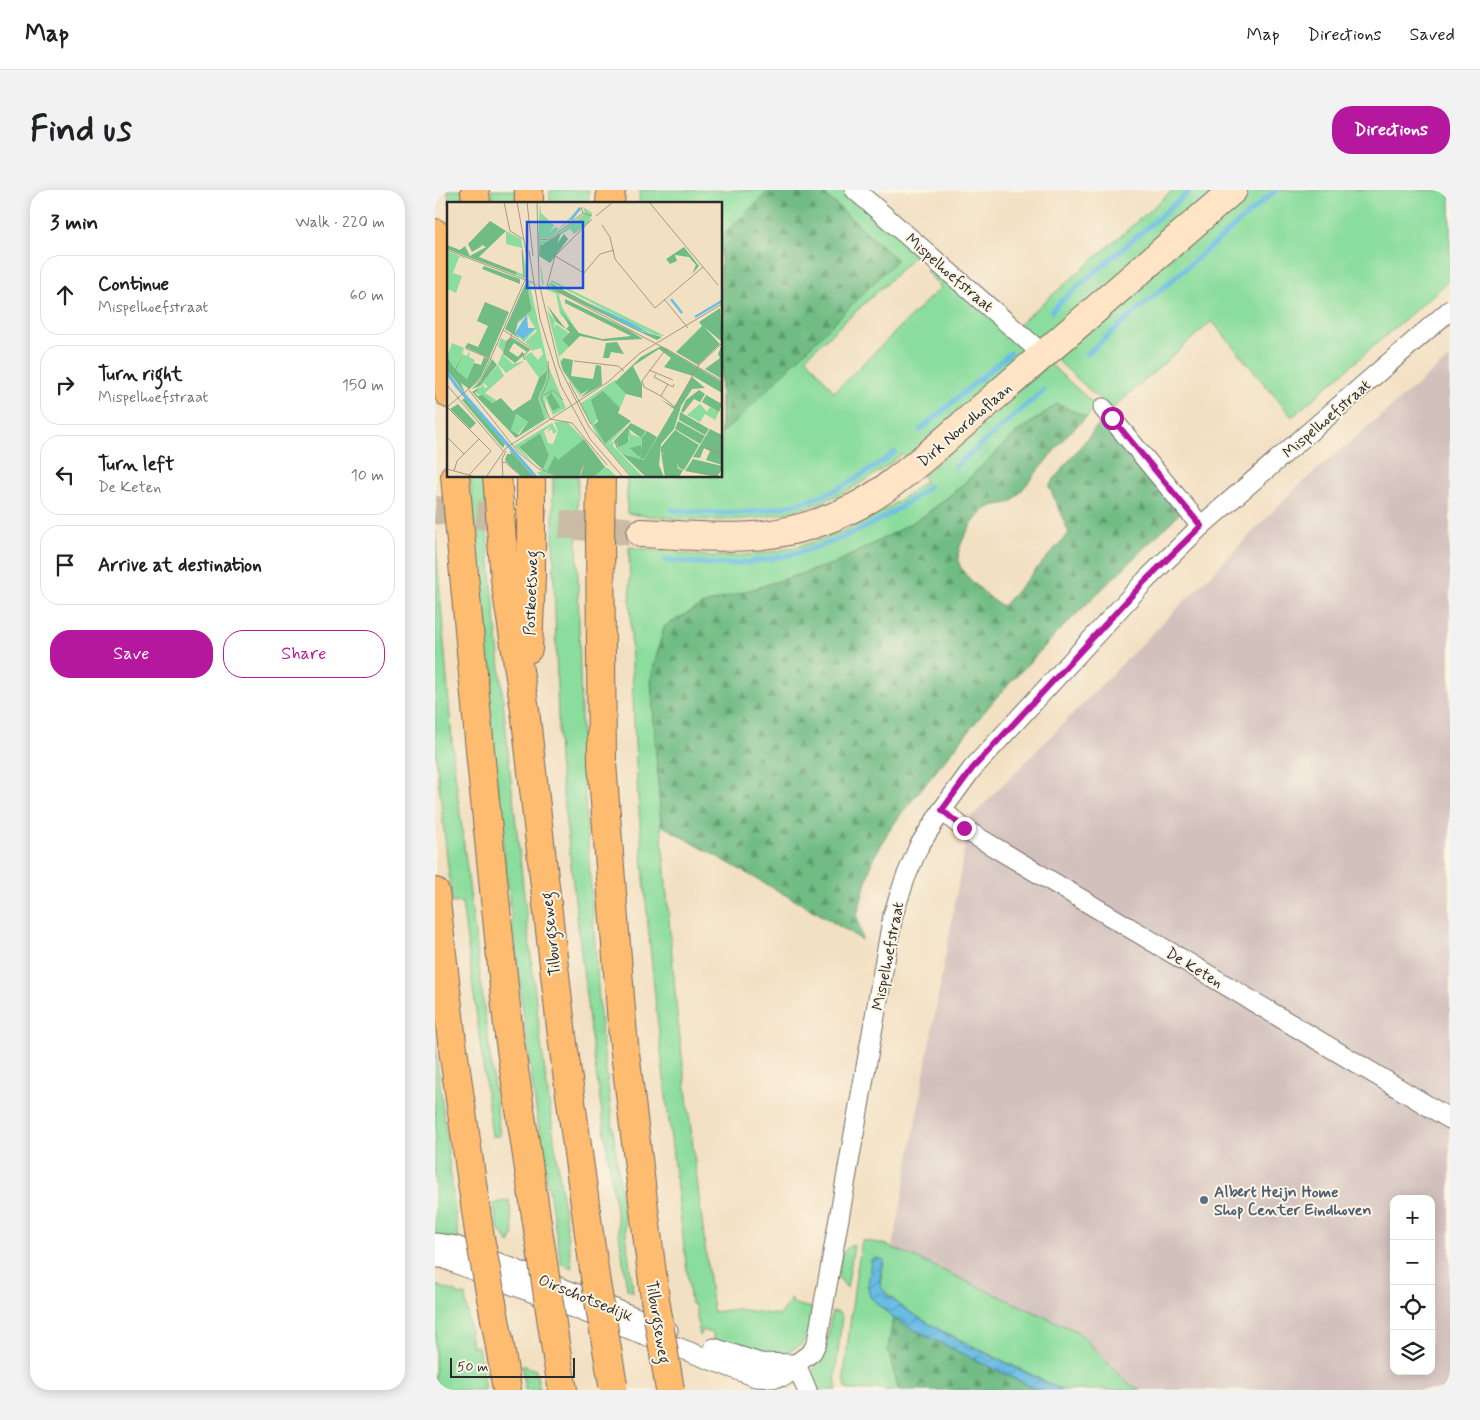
<!DOCTYPE html>
<html lang="en">
<head>
<meta charset="utf-8">
<style>
  :root { --surface:#fff; --page:#f2f2f2; --text:#202124; --muted:#757577; --line:#e0e0e0; --accent:#b5179e }
  body { margin:0; font-family:Mynerve,sans-serif; background:var(--page); color:var(--text) }
  .controls { position:absolute; right:15px; bottom:15px; display:grid; overflow:hidden; border-radius:10px; box-shadow:0 2px 12px #0003 }
  .controls button { width:45px; height:45px; display:grid; place-items:center; padding:0; border:0; border-bottom:1px solid var(--line); background:var(--surface); color:var(--text); font:25px sans-serif }
  .scale { position:absolute; left:15px; bottom:12px; width:125px; box-sizing:border-box; padding-left:5px; border:2px solid #2b2b2b; border-top:0; font-size:14px; line-height:18px; white-space:nowrap; color:#2b2b2b; -webkit-text-stroke:4px #fcf5e5; paint-order:stroke }
  .stop { position:absolute; width:15px; height:15px; margin:-11px; border:4px solid #b5179e; border-radius:50%; background:#fff }
  .stop.end { background:#b5179e; border-color:#fff; box-shadow:0 1px 5px #0008 }
  .list { margin:0; padding:0; list-style:none }
  h2 { display:flex; justify-content:space-between; align-items:center; height:65px; margin:0; padding:0 20px; font-size:21px }
  h2 small { font-size:16px; font-weight:400; color:var(--muted) }
  .list li { display:grid; grid-template-columns:32px 1fr auto; gap:15px; align-items:center; box-sizing:border-box; height:80px; margin:0 10px 10px; padding:0 10px; border:1px solid var(--line); border-radius:20px }
  .list b { display:block; font-size:19px; white-space:nowrap }
  .list p { margin:0; font-size:16px; white-space:nowrap; color:var(--muted) }
  .list em { font-size:16px; font-style:normal; color:var(--muted) }
  .actions { display:flex; gap:10px; padding:15px 20px }
  .actions a { flex:1; padding:11px 0; border:1px solid var(--accent); border-radius:20px; text-align:center; font-size:18px; color:var(--accent) }
  .actions .main { background:var(--accent); color:#fff }
  .icon { flex:none; width:28px; height:28px; fill:none; stroke:currentColor; stroke-width:2; stroke-linecap:round; stroke-linejoin:round }
  .map { position:relative; flex:none; width:1015px; height:1200px; overflow:hidden; border-radius:20px }
  header { display:flex; align-items:center; gap:30px; box-sizing:border-box; height:70px; padding:0 25px; background:var(--surface); border-bottom:1px solid var(--line) }
  header strong { font-size:24px }
  nav { display:flex; gap:28px; margin-inline-start:auto; font-size:18px }
  .intro { display:flex; align-items:center; justify-content:space-between; box-sizing:border-box; height:120px; padding:0 30px }
  h1 { margin:0; font-size:35px }
  .button { padding:12px 22px; border-radius:20px; background:var(--accent); color:#fff; font-size:18px; font-weight:700 }
  main { display:flex; gap:30px; padding:0 30px }
  aside { flex:1; background:var(--surface); border-radius:20px; box-shadow:0 2px 12px #0003 }
  .map>svg:first-child { display:block }
</style>
</head>
<body>
<header>
<strong>Map</strong>
<nav><a>Map</a><a>Directions</a><a>Saved</a></nav>
</header>
<div class="intro"><h1>Find us</h1><a class="button">Directions</a></div>
<main>
<aside>
<h2>3 min<small>Walk · 220 m</small></h2>
<ul class="list">
<li><svg class="icon" aria-label="ahead" viewBox="0 0 24 24"><path d="M12 20V5M6 11l6-6 6 6"/></svg><div><b>Continue</b><p>Mispelhoefstraat</p></div><em>60 m</em></li>
<li><svg class="icon" aria-label="right" viewBox="0 0 24 24"><path d="M7 20v-9h11M14 6l5 5-5 5"/></svg><div><b>Turn right</b><p>Mispelhoefstraat</p></div><em>150 m</em></li>
<li><svg class="icon" aria-label="left" viewBox="0 0 24 24"><path d="M17 20v-9H6M10 6l-5 5 5 5"/></svg><div><b>Turn left</b><p>De Keten</p></div><em>10 m</em></li>
<li><svg class="icon" aria-label="arrive" viewBox="0 0 24 24"><path d="M6 21V4h12l-3 4 3 4H6"/></svg><div><b>Arrive at destination</b></div></li>
</ul>
<div class="actions"><a class="main">Save</a><a>Share</a></div>
</aside>
<div class="map">
<svg width="1015" height="1200" viewBox="0 0 1015 1200">
  <defs>
    <pattern id="forest-firs" width="22" height="20" patternUnits="userSpaceOnUse" patternTransform="scale(1.25)"><rect width="22" height="20" fill="#70bc84"/><path d="M5 1l3.5 6h-7zM16 11l3.5 6h-7z" fill="#5c996c"/></pattern>
    <pattern id="water-waves" width="16" height="10" patternUnits="userSpaceOnUse" patternTransform="scale(1.25)"><rect width="16" height="10" fill="#69bde5"/><path d="M0 5q4-4 8 0t8 0" fill="none" stroke="#579aba"/></pattern>
  </defs>
  <rect width="100%" height="100%" fill="#fcf5e5"/>
  <filter id="ink" filterUnits="userSpaceOnUse"><feTurbulence type="fractalNoise" baseFrequency=".02" numOctaves="2"/><feDisplacementMap in="SourceGraphic" scale="10" xChannelSelector="R" yChannelSelector="G"/><feConvolveMatrix kernelMatrix="1 2 1 2 8 2 1 2 1" color-interpolation-filters="sRGB"/></filter>
  <filter id="wash" filterUnits="userSpaceOnUse"><feTurbulence type="fractalNoise" baseFrequency=".0096" numOctaves="4" result="noise"/><feDisplacementMap in="SourceGraphic" scale="20" xChannelSelector="R" yChannelSelector="G"/><feGaussianBlur stdDeviation="1.12" result="paint"/><feColorMatrix in="noise" values="0 0 0 0 0 0 0 0 0 0 0 0 0 0 0 0 0 1.4 0 .05"/><feComposite in="paint" operator="in"/></filter>
  <g filter="url(#wash)">
    <rect width="100%" height="100%" fill="#f2e0c2"/>
    <!-- industrial -->
    <path fill="#d1c0bc" fill-rule="evenodd" d="M1015,167V1200H689L453,1086L535,628L865,294ZM959,1009H996V1181H959Z"/>
    <!-- green -->
    <g fill="#8bdd9d" stroke="#5b8464">
      <path d="M13,0H27L28,14H14Z"/>
      <path d="M56,0H80V14H58Z"/>
      <path d="M115,0H154L153,14H115Z"/>
      <path d="M205,0H414L484,60L478,67L452,93L371,167L399,202L506,97L491,81L501,74L595,164L470,267L467,264C394,324 322,337 230,327C217,326 204,326 192,323V286H286V14H204Z"/>
      <path d="M738,0H785L610,151L601,150L583,135Z"/>
      <path d="M813,0H1015V90L857,227L777,131L676,220L620,168Z"/>
      <path d="M614,173L661,216L652,227L622,214L580,244L523,299L490,325L459,343L401,373L267,415L229,437L216,488L226,635L242,824L278,1122L301,1119L344,1125L357,1108V1112L360,1114L380,1119L375,1140L372,1146L366,1155L348,1165L327,1168L277,1151L279,1144L268,1140L265,1146L260,1115L256,1114C237,955 216,796 205,636C198,543 196,450 194,357C222,360 250,365 278,366C355,368 432,340 490,291L487,286Z"/>
      <path d="M35,286H49L53,353L74,572L105,846L137,1078L126,1074C114,998 100,922 91,845C67,660 47,473 35,286Z"/>
      <path d="M118,286H143L142,346L147,569L166,840L198,1102L192,1099L155,840L124,571L118,347Z"/>
      <path d="M0,341L19,575L65,946H57L27,712L17,713L2,576L0,554Z"/>
      <path d="M0,851L20,1022L24,1050L0,1045Z"/>
      <path d="M74,1010L79,1045L76,1047V1053L72,1051L68,1043L64,1041L58,1014Z"/>
      <path d="M427,1050L452,1055L643,1142L692,1193L706,1200H628L501,1138L468,1118L446,1098L445,1093L449,1070L442,1068L436,1070L433,1097C435,1110 449,1120 458,1128L453,1161L464,1200H448L442,1198L438,1200H412L410,1194L409,1185L420,1092Z"/>
      <path d="M416,1055H419L412,1098L403,1087L407,1063Z"/>
      <path d="M0,1095L21,1102V1105H30L37,1157L43,1156L50,1200H0Z"/>
      <path d="M397,1122H403L407,1126L400,1188L402,1200H377L374,1187L390,1161Z"/>
      <path d="M87,1175L101,1180L105,1200H90Z"/>
    </g>
    <!-- forest -->
    <g fill="url(#forest-firs)" stroke="#4e7458">
      <path d="M335,0H385L462,70L301,231L286,243V47Z"/>
      <path d="M622,214L652,227L633,244L577,312C571,314 563,314 557,316C549,319 540,329 535,337C518,365 518,375 543,397C551,404 559,412 568,416L634,343L614,296C632,271 652,250 670,226L745,323L623,442L559,510L466,624L452,644L439,667L430,695L422,726L427,750L386,725L226,635L216,488L229,437L267,415L401,373L459,343L490,325L523,299L580,244Z"/>
      <path d="M458,1128L491,1146L603,1200H464L453,1161Z"/>
    </g>
    <!-- water -->
    <path fill="url(#water-waves)" stroke="#4a7488" d="M439,1068L449,1070C447,1077 443,1089 446,1096C454,1122 597,1185 628,1200H603L491,1146L458,1128L435,1107L433,1097L436,1070Z"/>
    <g fill="none" stroke-linecap="round" stroke-linejoin="round">
      <!-- stream -->
      <g stroke="#69bde5" stroke-width="5">
        <path d="M617,121L625,112L756,0"/>
        <path d="M652,164L841,0"/>
        <path d="M485,240L575,163"/>
        <path d="M521,276L609,200"/>
        <path d="M237,320C256,322 275,323 294,323C329,323 371,314 402,299C423,289 441,276 460,262"/>
        <path d="M231,370C259,373 287,376 315,372C382,364 441,338 494,297"/>
      </g>
    </g>
  </g>
  <g filter="url(#ink)">
    <g fill="none" stroke-linecap="round" stroke-linejoin="round">
      <!-- secondary-tunnel -->
      <path stroke="#cabca4" stroke-width="28" stroke-dasharray="28 14" stroke-linecap="butt" d="M0,320L206,343"/>
      <!-- street casing -->
      <g stroke="#716a60" stroke-width="21">
        <g id="street">
          <path d="M420,0L609,165"/>
          <path d="M668,218L766,336"/>
          <path d="M507,620L529,639L1015,929"/>
          <path d="M0,1053L21,1056L233,1140"/>
          <path d="M0,1068H8L22,1074L321,1187L336,1188L350,1186L361,1174L377,1162L382,1152L458,725L470,689L484,656L507,620L537,579L710,391L766,336L1015,120"/>
          <path d="M279,1158L325,1173L361,1174"/>
          <path d="M361,1174L372,1200"/>
        </g>
      </g>
      <!-- secondary casing -->
      <g stroke="#716a60" stroke-width="30">
        <path id="secondary" d="M206,343C249,345 293,350 336,344C365,340 394,330 420,317C446,304 473,281 495,263L798,0"/>
      </g>
      <!-- highway casing -->
      <g stroke="#716a60" stroke-width="30">
        <g id="highway">
          <path d="M40,0L41,14"/>
          <path d="M94,0V14"/>
          <path d="M175,14L176,0"/>
          <path d="M0,43L14,204"/>
          <path d="M20,286L46,571L74,846L107,1066"/>
          <path d="M62,286L70,389L90,520L127,846L160,1087"/>
          <path d="M166,286L165,348L167,573L188,846L220,1109"/>
          <path d="M93,459L96,387V286"/>
          <path d="M0,702L17,852L44,1042"/>
          <path d="M64,1151L72,1200"/>
          <path d="M123,1174L128,1200"/>
        </g>
      </g>
      <!-- street -->
      <use href="#street" stroke="#fff" stroke-width="19"/>
      <!-- secondary -->
      <use href="#secondary" stroke="#ffe4c6" stroke-width="28"/>
      <!-- highway -->
      <use href="#highway" stroke="#febc70" stroke-width="28"/>
      <!-- highway-bridge casing -->
      <g stroke="#716a60" stroke-width="30" stroke-linecap="butt">
        <g id="highway-bridge">
          <path d="M44,1042L64,1151"/>
          <path d="M107,1066L123,1174"/>
          <path d="M160,1087L178,1195"/>
          <path d="M220,1109L235,1200"/>
        </g>
      </g>
      <!-- highway-bridge -->
      <use href="#highway-bridge" stroke="#febc70" stroke-width="28"/>
    </g>
  </g>
  <g fill="none" stroke-linecap="round" stroke-linejoin="round" filter="url(#ink)">
    <!-- route -->
    <path stroke="#b5179e" stroke-width="6" d="M529,638L507,620L537,579L710,391L766,336L677,228"/>
  </g>
  <!-- markers -->
  <circle fill="#5c6f8a" stroke="#fcf5e5" stroke-width="2" cx="769" cy="1010" r="5"/>
  <g text-anchor="middle" stroke-width="4" stroke-linejoin="round" paint-order="stroke">
    <!-- street labels -->
    <g font-size="16" fill="#2b2b2b" stroke="#fcf5e5">
      <text transform="translate(515 82) rotate(41)" y="6">Mispelhoefstraat</text>
      <text transform="translate(891 228) rotate(-41)" y="6">Mispelhoefstraat</text>
      <text transform="translate(529 234) rotate(-41)" y="6">Dirk Noordhoflaan</text>
      <text transform="translate(95 403) rotate(-88)" y="6">Postkoetsweg</text>
      <text transform="translate(115 744) rotate(-96)" y="6">Tilburgseweg</text>
      <text transform="translate(452 766) rotate(-79)" y="6">Mispelhoefstraat</text>
      <text transform="translate(760 777) rotate(31)" y="6">De Keten</text>
      <text transform="translate(151 1107) rotate(22)" y="6">Oirschotsedijk</text>
      <text transform="translate(224 1132) rotate(81)" y="6">Tilburgseweg</text>
    </g>
    <!-- service labels -->
    <g font-size="16" font-weight="bold" fill="#4e5e75" stroke="#fcf5e5" text-anchor="start">
      <text x="779" y="1007">Albert Heijn Home<tspan x="779" dy="18">Shop Center Eindhoven</tspan></text>
    </g>
  </g>
  <!-- overview -->
  <g transform="translate(12 12)">
    <rect width="275" height="275" fill="#f2e0c2"/>
    <path d="M93,0L94,11L107,23L102,31L108,25L112,27L132,6L134,8L103,36L91,37ZM136,5L145,11L142,20L127,32L123,27L105,38L95,42L92,54L97,83L95,82L91,39L103,38L138,11ZM59,29L74,37L81,77L69,73L70,70L76,72L75,46L59,42ZM7,52L20,57L12,55L6,71L15,74L9,91L0,87V69ZM105,78L118,85L218,134L208,133L104,80L114,94L80,79L100,86ZM79,80H82L101,163L119,206L106,213L97,193L101,216L68,239L98,217L91,196L99,168L92,176L77,155L84,150L91,158L96,152L94,146L84,149L85,146L78,140L90,129L89,127L77,140L68,131L73,118L85,108ZM80,112L88,126L68,131L72,121ZM109,92L112,94L115,105L132,132L113,112ZM100,108L108,119L107,126L109,122L122,131L115,138L122,145L112,155L133,192L151,177L152,182L133,193L134,196L115,167ZM54,136L59,139L56,153L66,162L77,159L59,171L51,162L56,150L51,144ZM5,141L17,146L8,167L0,155ZM23,148L22,155L28,158L20,177L8,168L15,152L20,154ZM51,163L57,174L38,191L49,198L45,201L28,190L37,182V186L41,185L37,181L33,184ZM168,178L179,192L173,206L167,201L147,221L158,242L181,223L161,243L167,239L166,244L196,275H185L152,237L133,202ZM253,202L260,210L263,205L272,210L268,218L258,212L253,220L240,213ZM68,212L81,220L71,232L64,228ZM119,219L137,237L111,259L108,255L112,275H94L90,270L96,269L102,253L93,231L72,245L88,263L67,244L105,221L110,230L106,232L105,227L100,230L104,224L97,229L101,241L106,242L111,229L107,220ZM181,225L184,232L194,236L200,229L193,256L211,236L197,258L175,252L170,247L171,235L172,246L182,237ZM158,265L162,267L170,275H147Z" fill="#8bdd9d" fill-rule="evenodd"/>
    <path d="M43,19L59,29L32,55L70,70L69,73L0,47V43L13,48L18,44L23,54L39,45L33,42L35,44L25,50L21,42ZM114,31L110,42L117,32L121,37L103,61L92,54L93,44ZM237,45L252,64L245,72L249,63L242,55L228,53L230,59L223,62L219,57ZM37,64L73,77V82L35,67ZM79,80L85,108L71,120L68,131L73,137L58,127ZM105,82L196,130L215,135L210,138L193,130L115,92L106,86ZM118,97L182,128L196,137L157,139L133,134L122,145L115,138L123,130L109,120L100,103L119,127L122,124L114,109L132,131L155,137L184,134L118,101ZM38,100L62,110L42,156L18,145L21,141L31,145L41,124L30,119ZM273,106L275,140L256,124L273,142L251,163L229,150L255,124L252,120ZM64,135L83,147L80,150L67,141L62,149L71,155L75,150L78,152L68,161L56,152L59,139ZM170,140L177,152L164,150L162,156H156L159,141ZM275,142V177L258,167L273,156L271,152ZM214,144L275,180V191L246,174L217,165L224,156L212,147L186,164L195,182V196L179,192L168,180L194,155ZM18,146L9,168L20,177L27,161L34,163L37,155L42,157L34,175L22,187L14,181L18,191L0,168V155L8,167ZM116,156L126,158L124,174L146,177L149,163L154,164L155,183L133,196L143,186L134,192L117,170L114,161ZM45,157L50,163L33,184L25,187L34,178ZM100,168L99,178L91,196L98,217L69,236L25,190L33,185L28,191L31,194L35,193L45,201L54,196L66,209L84,197L92,176ZM69,212L81,220L72,233L64,228ZM245,175L258,186L245,187L234,204L227,227L214,242L212,263L217,275H199L175,252L197,258L227,207L213,197L227,205ZM252,188L258,192L253,200L247,197L236,211L234,209L239,198ZM156,189L173,206L171,211L184,219L158,242L147,223L151,219L144,198ZM104,190L113,205L106,209L100,196ZM259,193L275,202L272,210L255,200ZM18,196L58,242L56,246L15,198ZM11,202L29,221L23,227L3,207ZM233,210L262,227L258,233L232,218ZM231,219L258,234L253,242L228,227ZM184,221L199,229L194,236L182,227L181,240L171,246L170,238V247L167,239ZM263,227L275,233V263L259,258L263,249L257,246L253,256L246,255ZM228,228L252,243L237,268L232,266L230,260L231,267L236,268L232,275H218L214,251L218,253L214,250V245ZM200,229L210,235L197,257L193,256L194,251L192,255L183,246L194,243L195,251V236ZM93,231L102,253L96,268L72,245ZM137,237L158,265L147,275H134L137,262L132,275H114L100,269L108,254L111,258ZM63,248L87,275H76L63,264L58,258L60,252H64ZM246,257L275,264V267L270,275L238,269Z" fill="#70bc84" fill-rule="evenodd"/>
    <path d="M0,49L12,54L0,80Z" fill="#8bdd9d"/>
    <path d="M142,101L187,122L207,134L179,122ZM80,112L81,126H88L76,137L68,131ZM0,168L10,182L91,275H87L8,185L0,173Z" fill="#69bde5"/>
    <path fill="none" stroke="#69bde5" stroke-width="2.5" d="M124,18L133,6M224,97L235,111M248,115L275,99"/>
    <path fill="none" stroke="#a29886" stroke-width="1" d="M57,0L63,29L76,37M70,0L80,55M80,0L86,54M90,0L92,81L112,164L142,225L184,275M202,0L271,83M134,5L136,11L145,14M149,14L166,0M155,23L163,35L168,57L208,106L256,65M91,38L103,37L136,11M0,48L87,81M75,48L77,76M82,49L93,117L114,184L143,237L176,275M108,54L137,71L153,52L167,48M100,84L219,147M100,84L108,54L145,17M217,97L241,126M56,128L84,146L76,155L78,158M18,146L44,157M218,146L275,179M219,147L195,179L197,185L214,194L221,182M57,150L65,132M101,159L102,176L94,196L103,217L125,221L160,263M127,159L171,164L177,169M202,168L226,178M209,172L207,175L226,185L227,182M122,180L144,222M0,183L57,250M22,188L71,250L92,267L113,275M97,193L106,188L116,198M214,194L228,205L251,164L274,142M0,205L35,176L78,78M0,205L44,249L22,273M0,235L17,252M256,245L275,252M55,261L58,260L75,275M0,267L29,275M7,269L10,259L32,237M39,275L59,246L161,180L193,151L275,102M56,275L55,257L59,249M133,275L140,260"/>
    <path fill="#1d4ed8" fill-opacity="0.15" stroke="#1d4ed8" stroke-width="2.5" d="M80,20H136V86H80Z"/>
    <rect width="275" height="275" fill="none" stroke="#2b2b2b" stroke-width="2.5"/>
  </g>
</svg>
<div class="controls">
<button>+</button>
<button>−</button>
<button><svg class="icon" aria-label="locate" viewBox="0 0 24 24"><circle cx="12" cy="12" r="6"/><path d="M12 2v4M12 18v4M2 12h4M18 12h4"/></svg></button>
<button><svg class="icon" aria-label="layers" viewBox="0 0 24 24"><path d="M12 4l9 5-9 5-9-5zM3 14l9 5 9-5"/></svg></button>
</div>
<div class="scale">50 m</div>
<div class="stop" style="left:677px;top:228px"></div>
<div class="stop end" style="left:529px;top:638px"></div>
</div>
</main>
</body>
</html>
